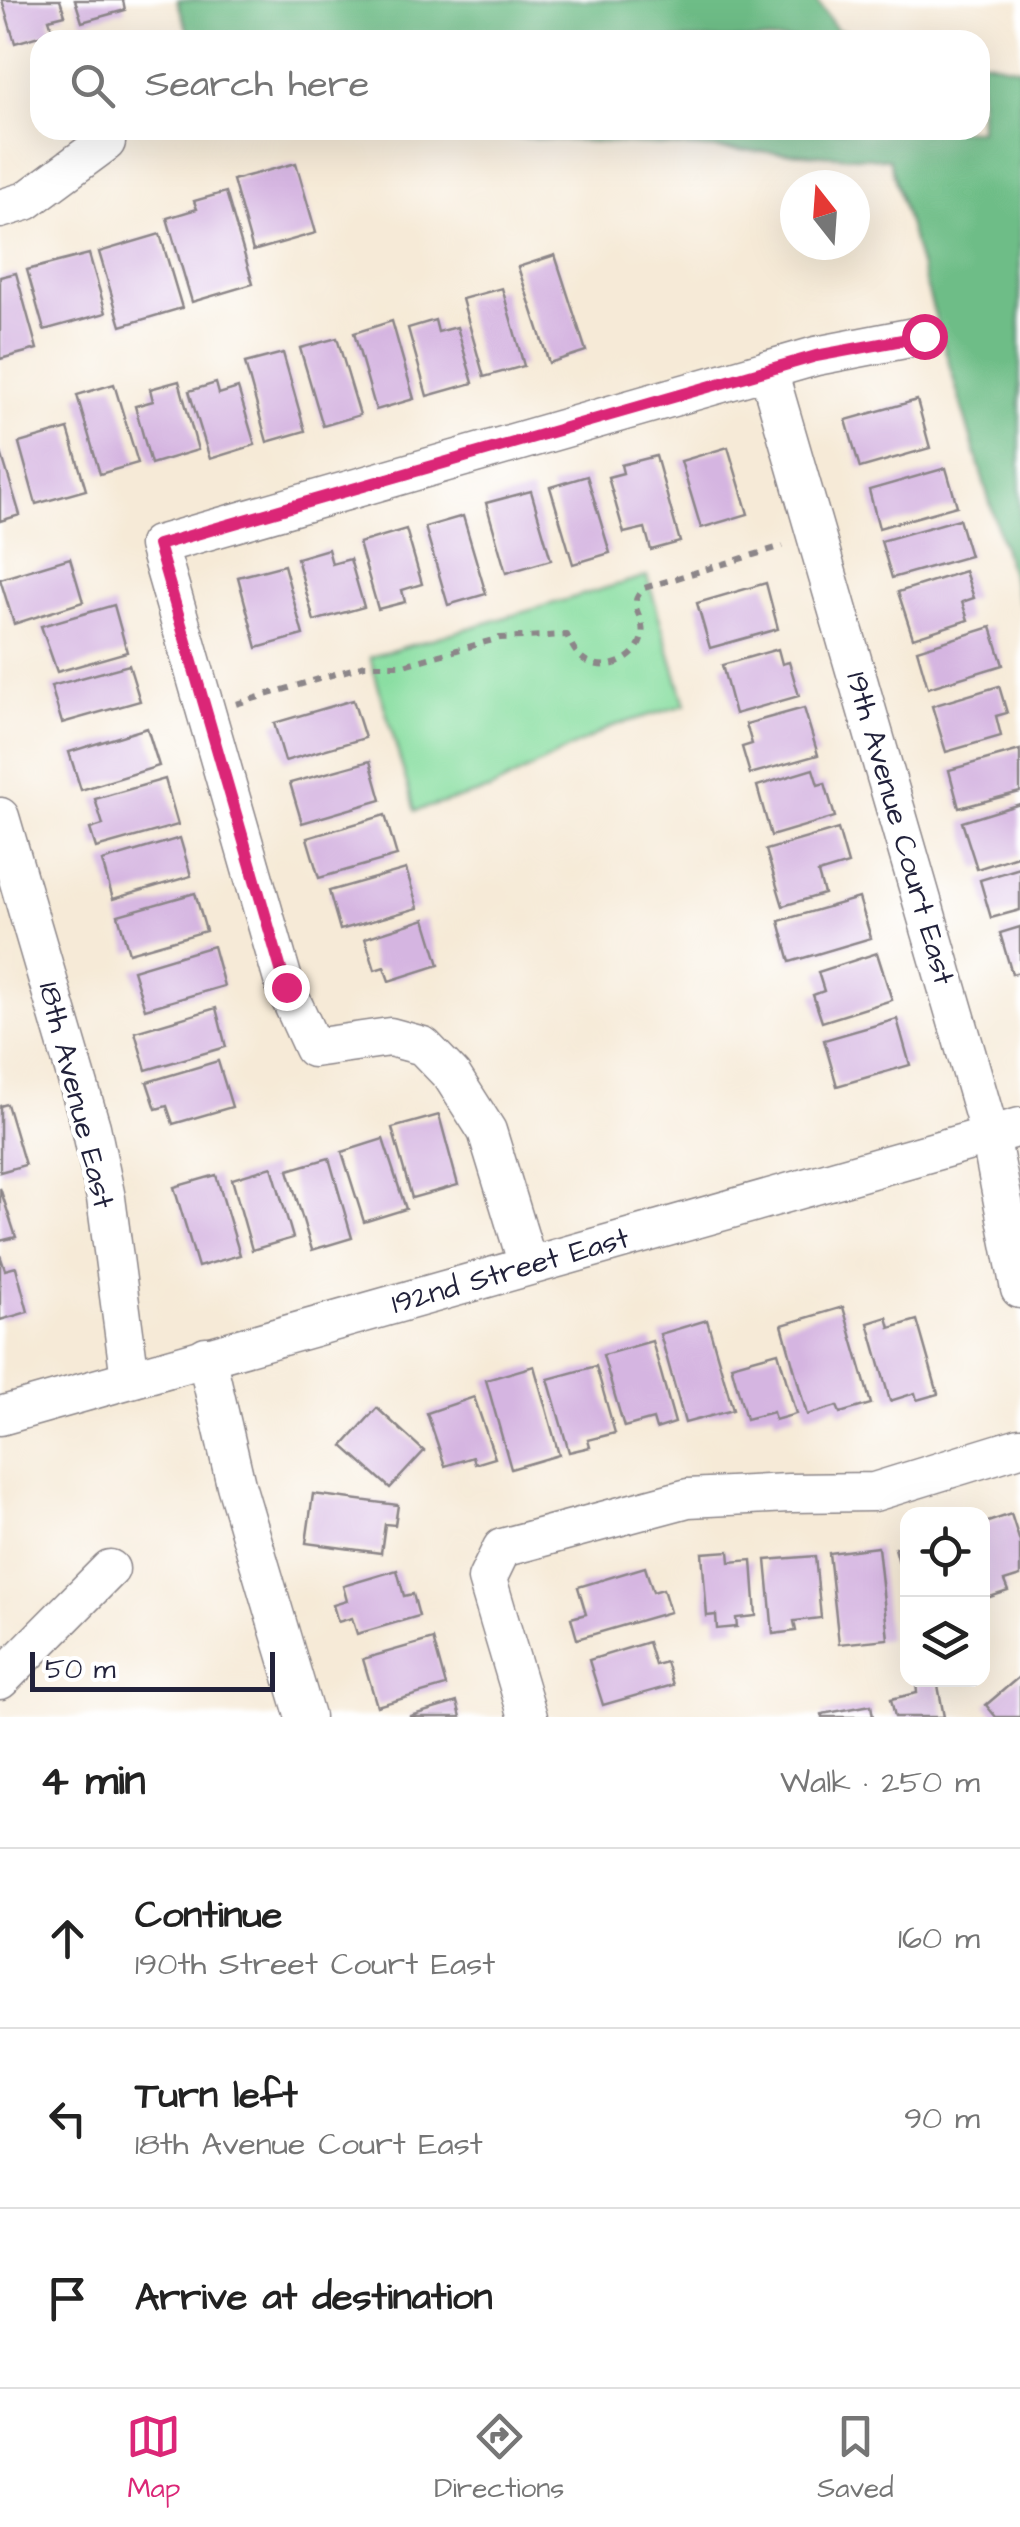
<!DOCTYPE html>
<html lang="en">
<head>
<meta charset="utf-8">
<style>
  :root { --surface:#fff; --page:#f2f2f2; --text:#222; --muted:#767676; --line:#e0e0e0; --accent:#db2777 }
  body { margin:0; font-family:"Architects Daughter",sans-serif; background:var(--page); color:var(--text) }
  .controls { position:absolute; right:30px; bottom:30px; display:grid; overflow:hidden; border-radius:20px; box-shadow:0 10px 40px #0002 }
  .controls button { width:90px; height:90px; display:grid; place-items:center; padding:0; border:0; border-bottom:2px solid var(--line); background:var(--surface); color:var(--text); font:50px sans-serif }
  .compass { position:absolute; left:780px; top:170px; width:90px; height:90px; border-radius:50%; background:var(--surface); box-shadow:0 10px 40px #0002; rotate:343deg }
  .scale { position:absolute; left:30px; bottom:25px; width:245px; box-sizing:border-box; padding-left:10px; border:5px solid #22223b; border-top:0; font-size:28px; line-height:35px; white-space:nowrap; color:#22223b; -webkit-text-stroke:8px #fff; paint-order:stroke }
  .stop { position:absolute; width:30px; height:30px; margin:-22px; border:8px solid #db2777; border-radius:50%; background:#fff }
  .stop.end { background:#db2777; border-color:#fff; box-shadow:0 2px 10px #0008 }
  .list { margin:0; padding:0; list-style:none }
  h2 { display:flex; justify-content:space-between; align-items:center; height:130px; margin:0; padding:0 40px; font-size:42px }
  h2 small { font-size:32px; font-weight:400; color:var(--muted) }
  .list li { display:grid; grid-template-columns:65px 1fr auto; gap:30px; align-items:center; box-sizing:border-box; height:180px; padding:0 40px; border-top:2px solid var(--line) }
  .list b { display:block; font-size:38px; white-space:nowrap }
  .list p { margin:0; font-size:32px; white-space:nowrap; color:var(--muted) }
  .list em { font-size:32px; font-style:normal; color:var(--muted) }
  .icon { flex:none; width:55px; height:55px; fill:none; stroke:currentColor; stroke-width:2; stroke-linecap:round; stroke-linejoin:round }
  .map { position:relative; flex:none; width:1020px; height:1717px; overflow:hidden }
  .search { position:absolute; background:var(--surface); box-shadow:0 10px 40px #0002; left:30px; right:30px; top:30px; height:110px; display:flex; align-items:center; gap:25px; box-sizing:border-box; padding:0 35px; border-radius:30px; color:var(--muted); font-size:38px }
  .sheet { height:670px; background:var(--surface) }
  nav { display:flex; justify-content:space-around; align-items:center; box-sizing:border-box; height:140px; border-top:2px solid var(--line); background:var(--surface); font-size:28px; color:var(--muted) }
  nav a { display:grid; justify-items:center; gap:5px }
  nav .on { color:var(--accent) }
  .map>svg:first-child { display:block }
</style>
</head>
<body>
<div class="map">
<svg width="1020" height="1717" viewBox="0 0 1020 1717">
  <rect width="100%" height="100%" fill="#fff"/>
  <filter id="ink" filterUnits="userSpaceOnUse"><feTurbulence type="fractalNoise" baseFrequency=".01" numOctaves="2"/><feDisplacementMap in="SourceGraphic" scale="20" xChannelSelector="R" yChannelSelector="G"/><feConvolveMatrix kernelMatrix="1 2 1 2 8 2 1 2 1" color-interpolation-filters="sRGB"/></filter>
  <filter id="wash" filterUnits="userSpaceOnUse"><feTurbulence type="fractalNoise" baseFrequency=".0048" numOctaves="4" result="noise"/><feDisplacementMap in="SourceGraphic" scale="40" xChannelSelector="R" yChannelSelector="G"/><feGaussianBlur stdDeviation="2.25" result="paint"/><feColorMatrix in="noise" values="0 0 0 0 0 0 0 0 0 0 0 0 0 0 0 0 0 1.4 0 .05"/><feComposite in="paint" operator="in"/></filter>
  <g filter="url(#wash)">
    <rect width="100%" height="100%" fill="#f6ead7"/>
    <!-- green -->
    <path fill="#89dea1" stroke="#56806e" stroke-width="2.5" d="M647,576L685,705L613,726L489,790L415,811L370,657Z"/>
    <!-- forest -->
    <g fill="#6ebd87" stroke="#487061" stroke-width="2.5">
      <path d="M177,0H816L837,30L884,40H191Z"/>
      <path d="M980,60L1020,68V605L889,159L395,130H980Z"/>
    </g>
    <g id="blocks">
      <!-- building -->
      <g fill="#d5b5e1">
        <path d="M2,0H60L65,15L49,19L53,32L15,43Z"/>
        <path d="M75,0H123L125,10L82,22Z"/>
        <path d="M296,163L316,233L253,251L233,180Z"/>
        <path d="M226,192L253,284L192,302L167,218L197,209L194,201Z"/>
        <path d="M160,234L182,308L121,326L99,252Z"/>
        <path d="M89,254L106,313L44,330L27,270Z"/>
        <path d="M555,255L586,351L549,363L518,267Z"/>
        <path d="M16,273L37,349L0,359V277Z"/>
        <path d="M502,288L524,366L484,377L462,299Z"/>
        <path d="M435,320L438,332L457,327L473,383L427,396L408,328Z"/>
        <path d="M392,321L414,399L376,410L354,333Z"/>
        <path d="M337,338L360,415L323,426L300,348Z"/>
        <path d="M283,353L305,431L267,442L245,363Z"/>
        <path d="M179,381L198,450L151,464L135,406L153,401L150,389Z"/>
        <path d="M216,383L219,394L238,388L255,445L210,459L189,391Z"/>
        <path d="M114,384L138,463L100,474L77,395Z"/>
        <path d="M917,400L930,448L860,468L846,420Z"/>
        <path d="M68,429L86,490L36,504L19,443Z"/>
        <path d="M728,447L748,514L701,528L681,461Z"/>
        <path d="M0,449L20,515L0,521Z"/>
        <path d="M656,456L680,542L651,550L645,528L624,533L608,477L623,473L621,465Z"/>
        <path d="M946,468L957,506L879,528L869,490Z"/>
        <path d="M587,476L610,553L573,564L550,487Z"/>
        <path d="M531,491L551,560L506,573L486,503Z"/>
        <path d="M463,516L486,594L448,605L425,527Z"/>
        <path d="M959,519L970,556L892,578L881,541Z"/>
        <path d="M406,529L422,584L402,590L405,602L378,609L359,543Z"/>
        <path d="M328,549L332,564L350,559L364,607L314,621L297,558Z"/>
        <path d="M70,558L83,602L14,624L0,579Z"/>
        <path d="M284,565L303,635L257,648L238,577Z"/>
        <path d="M965,571L974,598L962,602L968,620L913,638L898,592Z"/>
        <path d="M766,583L778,629L710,648L697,603Z"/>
        <path d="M114,605L127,652L57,672L41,626Z"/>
        <path d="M991,627L1003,665L928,688L917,650Z"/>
        <path d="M778,649L782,664L789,662L799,696L735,714L722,665Z"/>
        <path d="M129,665L140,701L62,723L51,686Z"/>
        <path d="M999,686L1007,713L996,716L1001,736L946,752L932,706Z"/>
        <path d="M353,700L365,738L285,761L274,723Z"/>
        <path d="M804,708L818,755L750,774L742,747L752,744L746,724Z"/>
        <path d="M147,728L159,766L81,790L69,752Z"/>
        <path d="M1020,750V792L959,808L949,770Z"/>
        <path d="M370,761L381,800L302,823L290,783Z"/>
        <path d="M813,769L818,785L825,783L835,817L771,836L757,786Z"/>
        <path d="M165,779L178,825L96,848L90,829L103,825L95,799Z"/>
        <path d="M1020,804V855L977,869L962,822Z"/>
        <path d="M385,815L397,856L319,878L307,838Z"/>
        <path d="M838,829L848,864L818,873L824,894L783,906L766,850Z"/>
        <path d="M180,838L191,876L113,899L102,861Z"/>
        <path d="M1020,868V910L991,918L980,880Z"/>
        <path d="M406,869L418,908L340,930L329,891Z"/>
        <path d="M195,893L206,931L129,953L118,915Z"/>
        <path d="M859,898L871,938L790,962L779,921Z"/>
        <path d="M425,919L439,965L389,981L384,967L375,970L365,938Z"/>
        <path d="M1020,927V972L1012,974L1000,933Z"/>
        <path d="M213,946L224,986L145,1009L133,970Z"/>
        <path d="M877,953L892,1000L822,1022L813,995L824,991L818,972Z"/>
        <path d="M216,1008L226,1047L146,1070L135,1032Z"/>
        <path d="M897,1019L910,1065L837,1086L824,1040Z"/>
        <path d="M218,1061L232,1107L173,1124L167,1106L156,1109L147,1082Z"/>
        <path d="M7,1104L25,1165L0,1172V1106Z"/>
        <path d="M439,1115L458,1185L412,1198L392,1128Z"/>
        <path d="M383,1139L406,1209L364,1222L342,1152Z"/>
        <path d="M329,1158L352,1238L312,1250L288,1170Z"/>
        <path d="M272,1167L293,1238L252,1250L232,1179Z"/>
        <path d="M216,1175L240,1255L198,1267L174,1187Z"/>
        <path d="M0,1188L16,1237L0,1241Z"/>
        <path d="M0,1255L5,1270L16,1267L28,1312L0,1320Z"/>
        <path d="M843,1307L871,1404L840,1413L837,1406L807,1415L782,1325Z"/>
        <path d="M887,1317L890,1328L917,1320L938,1394L917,1400L915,1393L890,1401L868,1323Z"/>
        <path d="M707,1320L733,1410L685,1423L660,1334Z"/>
        <path d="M652,1341L675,1423L656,1429L653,1419L624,1427L603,1355Z"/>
        <path d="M778,1352L796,1414L775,1420L773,1412L746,1419L731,1365Z"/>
        <path d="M534,1366L559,1455L511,1469L486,1380Z"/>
        <path d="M596,1366L615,1433L588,1440L590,1447L569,1452L548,1379Z"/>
        <path d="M474,1397L495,1458L475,1464L473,1457L445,1466L427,1413Z"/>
        <path d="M377,1408L424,1451L390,1488L343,1446Z"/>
        <path d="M313,1494L398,1505L395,1525L385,1524L381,1553L306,1543Z"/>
        <path d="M1011,1514L1020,1542V1576L1004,1581L1008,1591L987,1598L982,1584V1524Z"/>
        <path d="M908,1544V1590H906L895,1548Z"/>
        <path d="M878,1547L888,1639L839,1644L829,1553Z"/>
        <path d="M729,1551L730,1562L752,1560L756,1616L736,1618L737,1627L717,1629L716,1615L707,1616L702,1553Z"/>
        <path d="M815,1556L821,1618L794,1621L796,1631L773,1634L766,1560Z"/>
        <path d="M645,1567L653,1592L663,1589L670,1612L577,1639L571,1618L586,1614L578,1587Z"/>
        <path d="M397,1570L404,1596L413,1594L419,1616L357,1634L352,1618L338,1622L333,1605L347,1601L343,1586Z"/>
        <path d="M433,1639L446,1686L377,1706L363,1659Z"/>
        <path d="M648,1642L655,1665L666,1662L673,1685L603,1705L589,1660Z"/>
        <path d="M1020,1676V1717H996L986,1705Z"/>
        <path d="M937,1680L944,1717H895L891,1699L917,1693L916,1683Z"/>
        <path d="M457,1702L461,1717H410V1716Z"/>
        <path d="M871,1705L873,1717H822V1714Z"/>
      </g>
    </g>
  </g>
  <g filter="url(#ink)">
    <use href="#blocks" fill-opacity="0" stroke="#8c8689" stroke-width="2.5"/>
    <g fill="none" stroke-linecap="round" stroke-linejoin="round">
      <!-- minor casing -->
      <g stroke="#8c8689" stroke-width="41">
        <g id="minor">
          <path d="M0,209L26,201L106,142"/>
          <path d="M768,370L990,1135L1020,1289"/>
          <path d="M0,817L91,1127L106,1198L130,1378"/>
          <path d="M528,1265L487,1131L452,1076L423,1046L390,1037L313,1048L285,987L158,545L816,356L925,335"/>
          <path d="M206,1356L236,1485L305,1717"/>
          <path d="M0,1416L1020,1127"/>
          <path d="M0,1680L110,1569"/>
          <path d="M528,1717L487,1579L502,1548L688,1498L789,1493L874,1492L1020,1447"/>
        </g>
      </g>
      <!-- path -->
      <path stroke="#8c8689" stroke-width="6" stroke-dasharray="8 8" stroke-linecap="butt" d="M236,704L365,665H404L500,638L567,635C573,649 579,660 594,664C617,671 647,651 642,625C641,617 634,609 636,601C636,597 641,591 644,588L783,546"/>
      <!-- minor -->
      <use href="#minor" stroke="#fff" stroke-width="38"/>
    </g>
  </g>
  <g fill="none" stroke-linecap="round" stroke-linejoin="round" filter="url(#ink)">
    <!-- route -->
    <path stroke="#db2777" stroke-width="12" d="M286,987L158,545L816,356L924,336"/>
  </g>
  <g text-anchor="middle" stroke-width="9" stroke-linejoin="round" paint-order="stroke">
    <!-- street labels -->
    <g font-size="30" fill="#22223b" stroke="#fff">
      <text transform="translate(901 828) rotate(74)" y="10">19th Avenue Court East</text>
      <text transform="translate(77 1095) rotate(76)" y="10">18th Avenue East</text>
      <text transform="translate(510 1270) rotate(-16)" y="10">192nd Street East</text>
    </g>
  </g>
</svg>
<div class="controls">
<button><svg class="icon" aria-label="locate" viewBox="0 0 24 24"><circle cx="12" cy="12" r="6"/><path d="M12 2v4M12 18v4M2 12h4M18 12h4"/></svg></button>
<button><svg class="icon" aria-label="layers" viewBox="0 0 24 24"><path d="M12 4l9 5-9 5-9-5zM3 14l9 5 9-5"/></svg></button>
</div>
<svg class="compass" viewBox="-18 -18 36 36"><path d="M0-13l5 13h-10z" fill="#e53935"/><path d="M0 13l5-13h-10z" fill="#767676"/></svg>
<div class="scale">50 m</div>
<div class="stop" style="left:924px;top:336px"></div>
<div class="stop end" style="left:286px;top:987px"></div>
<div class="search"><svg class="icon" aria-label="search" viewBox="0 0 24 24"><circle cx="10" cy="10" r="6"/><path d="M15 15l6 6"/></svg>Search here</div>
</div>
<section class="sheet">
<h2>4 min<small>Walk · 250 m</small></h2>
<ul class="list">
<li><svg class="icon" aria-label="ahead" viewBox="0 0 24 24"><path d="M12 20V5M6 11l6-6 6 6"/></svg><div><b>Continue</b><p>190th Street Court East</p></div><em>160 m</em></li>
<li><svg class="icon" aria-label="left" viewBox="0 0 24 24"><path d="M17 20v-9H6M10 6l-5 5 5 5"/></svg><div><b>Turn left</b><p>18th Avenue Court East</p></div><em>90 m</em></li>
<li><svg class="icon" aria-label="arrive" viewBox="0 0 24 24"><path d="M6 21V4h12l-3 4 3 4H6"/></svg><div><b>Arrive at destination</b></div></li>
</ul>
</section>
<nav>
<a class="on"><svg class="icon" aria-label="map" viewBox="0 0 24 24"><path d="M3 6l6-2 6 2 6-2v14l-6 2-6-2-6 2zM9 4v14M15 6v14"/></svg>Map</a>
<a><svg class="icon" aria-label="directions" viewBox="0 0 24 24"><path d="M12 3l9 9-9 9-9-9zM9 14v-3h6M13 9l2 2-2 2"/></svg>Directions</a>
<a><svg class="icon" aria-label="saved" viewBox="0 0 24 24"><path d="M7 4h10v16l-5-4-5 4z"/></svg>Saved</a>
</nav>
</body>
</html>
